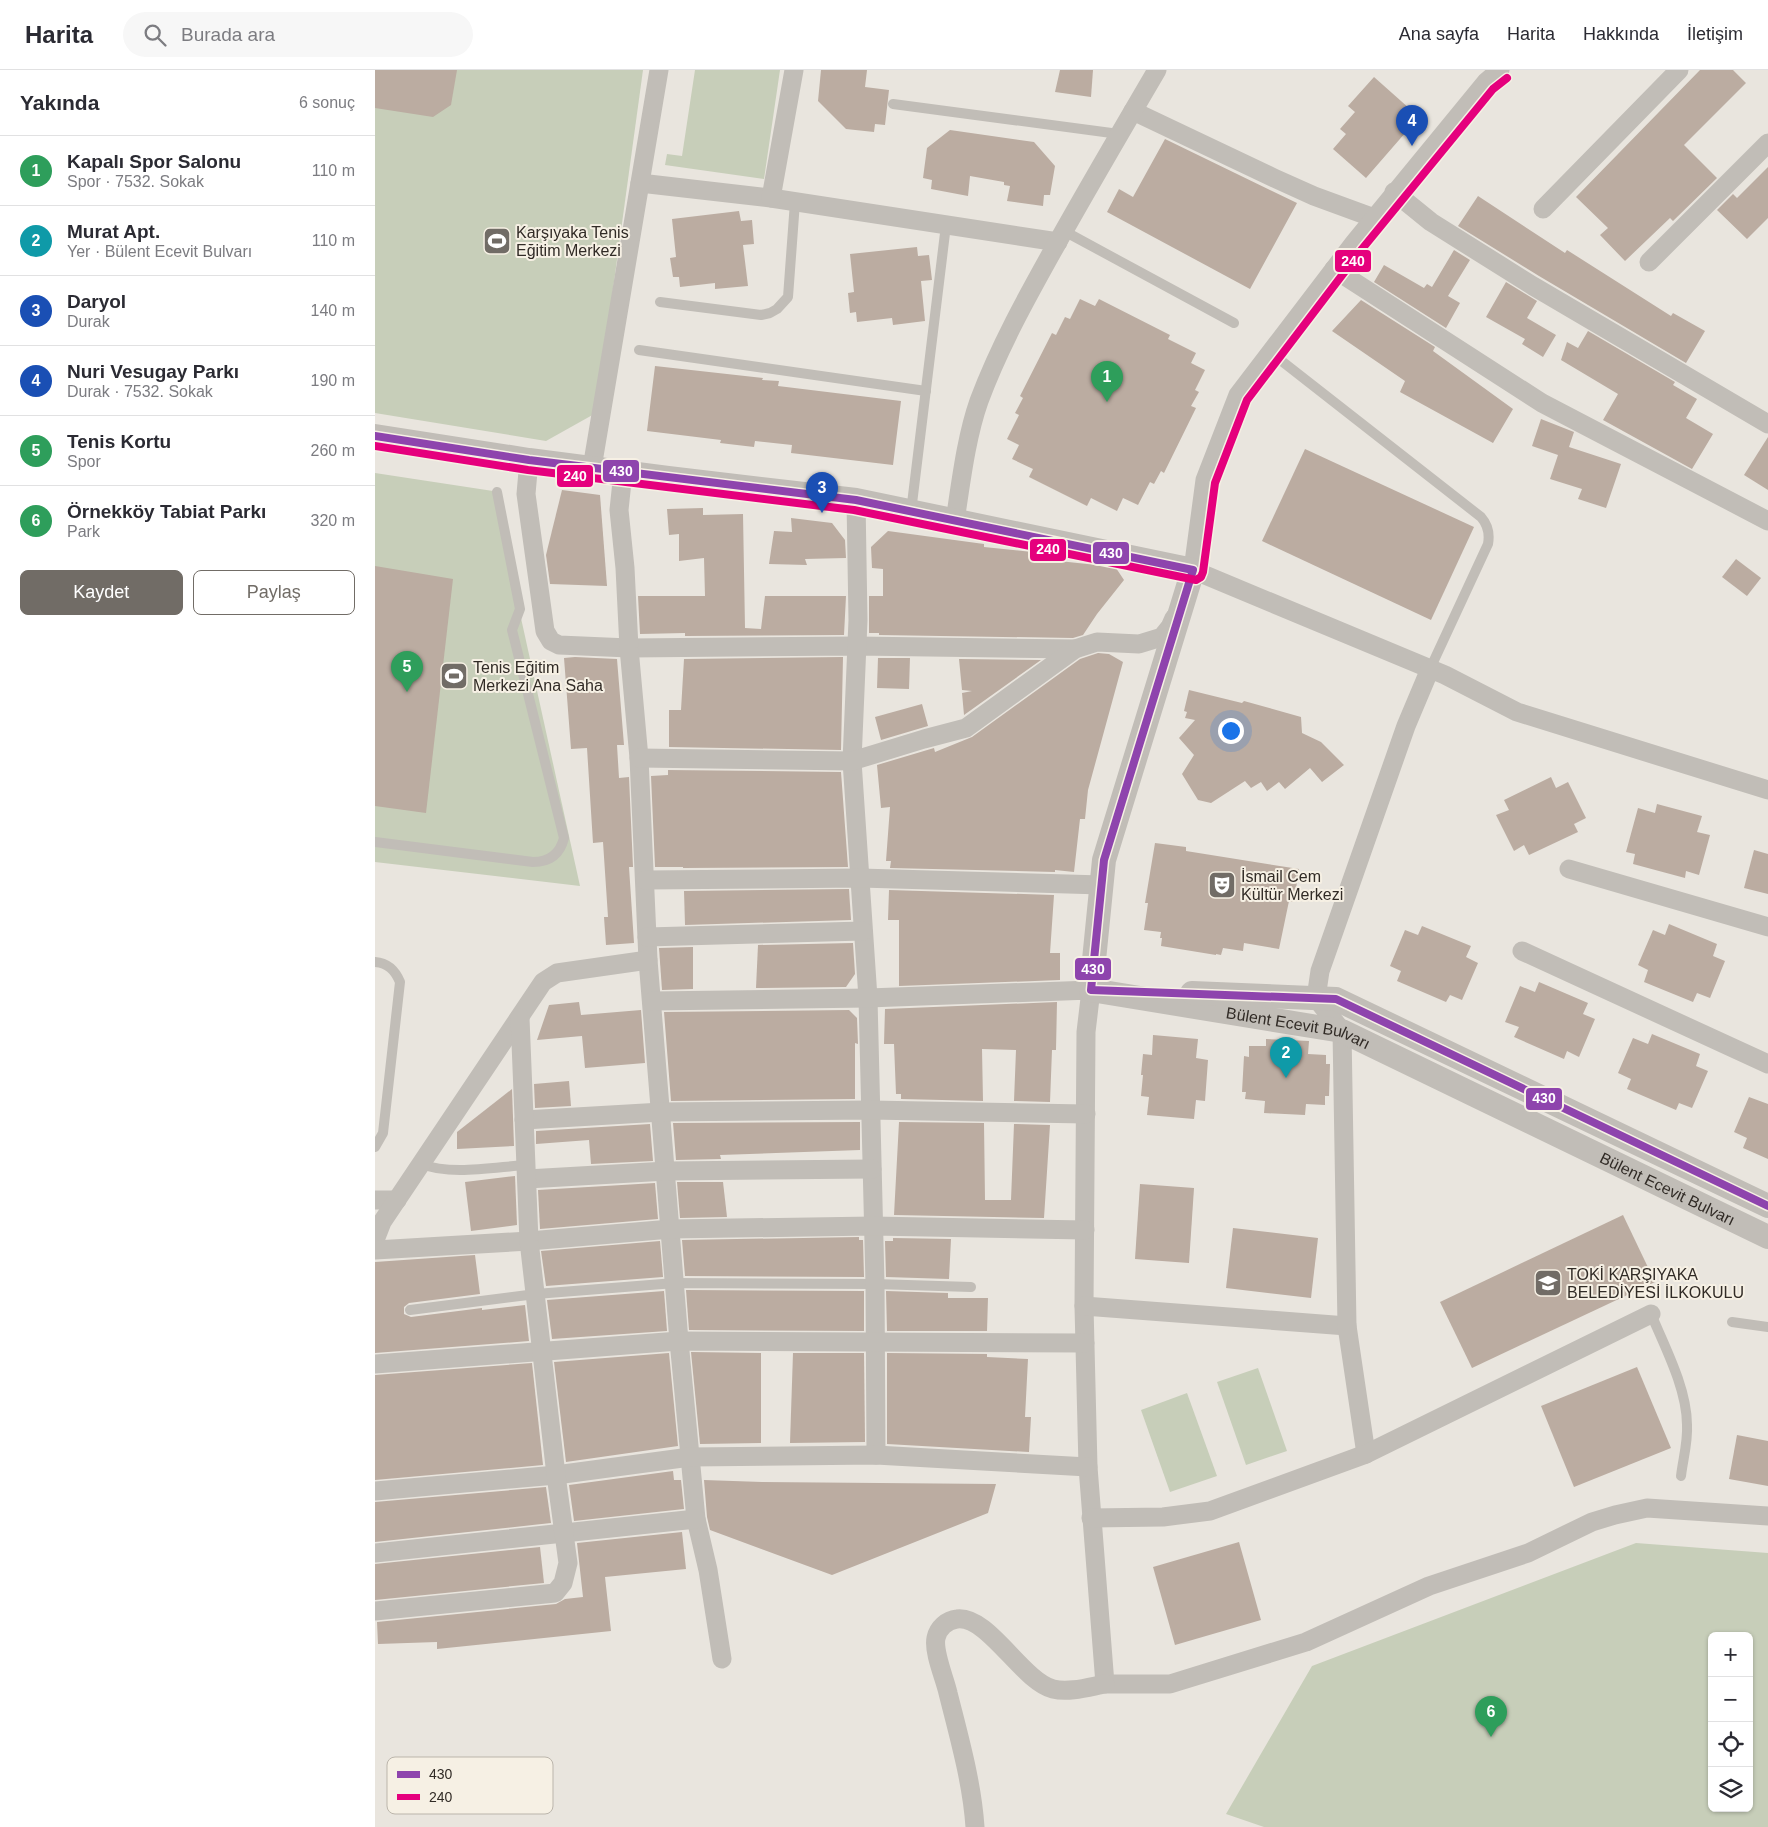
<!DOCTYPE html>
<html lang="tr">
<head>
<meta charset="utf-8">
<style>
  :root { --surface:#fff; --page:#f7f7f7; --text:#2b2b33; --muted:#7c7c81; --line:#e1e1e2; --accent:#716c66 }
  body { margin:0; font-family:Arial,sans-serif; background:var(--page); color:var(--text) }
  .controls { position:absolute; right:15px; bottom:15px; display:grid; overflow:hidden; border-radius:8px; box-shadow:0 1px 4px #0004 }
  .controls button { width:45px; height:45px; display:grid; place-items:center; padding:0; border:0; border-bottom:1px solid var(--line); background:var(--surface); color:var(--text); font:25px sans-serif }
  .you { position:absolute; left:855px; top:660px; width:18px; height:18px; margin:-12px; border:4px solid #fff; border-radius:50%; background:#1a73e8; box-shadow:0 0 0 8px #1a73e833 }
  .badge { display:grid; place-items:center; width:32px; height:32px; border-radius:50%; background:var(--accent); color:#fff; font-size:16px; font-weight:700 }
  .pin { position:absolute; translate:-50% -41px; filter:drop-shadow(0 1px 2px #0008) }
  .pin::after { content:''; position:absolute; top:26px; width:18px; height:15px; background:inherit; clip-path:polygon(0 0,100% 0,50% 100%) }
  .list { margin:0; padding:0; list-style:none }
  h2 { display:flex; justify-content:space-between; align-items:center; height:65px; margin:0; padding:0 20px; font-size:21px }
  h2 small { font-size:16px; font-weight:400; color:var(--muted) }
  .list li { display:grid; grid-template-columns:32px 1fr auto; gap:15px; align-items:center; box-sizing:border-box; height:70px; padding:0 20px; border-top:1px solid var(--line) }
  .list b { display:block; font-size:19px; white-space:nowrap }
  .list p { margin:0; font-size:16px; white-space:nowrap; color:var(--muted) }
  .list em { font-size:16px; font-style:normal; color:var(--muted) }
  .actions { display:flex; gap:10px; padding:15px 20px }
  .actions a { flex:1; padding:11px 0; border:1px solid var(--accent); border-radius:8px; text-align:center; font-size:18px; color:var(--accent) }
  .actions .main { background:var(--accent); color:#fff }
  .icon { flex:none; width:28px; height:28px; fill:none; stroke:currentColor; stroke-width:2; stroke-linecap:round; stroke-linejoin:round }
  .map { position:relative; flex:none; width:1393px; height:1757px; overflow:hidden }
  header { display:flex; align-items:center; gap:30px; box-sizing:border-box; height:70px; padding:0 25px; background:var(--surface); border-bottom:1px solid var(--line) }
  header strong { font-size:24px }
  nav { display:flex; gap:28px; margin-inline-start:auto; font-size:18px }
  .search { width:350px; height:45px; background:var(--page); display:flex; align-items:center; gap:12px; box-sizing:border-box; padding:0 18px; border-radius:28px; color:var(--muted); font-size:19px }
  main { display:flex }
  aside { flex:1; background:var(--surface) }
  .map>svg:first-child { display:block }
</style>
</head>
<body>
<header>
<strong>Harita</strong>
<div class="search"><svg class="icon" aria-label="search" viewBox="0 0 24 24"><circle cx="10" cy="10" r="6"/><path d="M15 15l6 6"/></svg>Burada ara</div>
<nav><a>Ana sayfa</a><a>Harita</a><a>Hakkında</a><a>İletişim</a></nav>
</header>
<main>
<aside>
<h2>Yakında<small>6 sonuç</small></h2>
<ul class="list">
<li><span class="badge" style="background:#2e9e5b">1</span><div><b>Kapalı Spor Salonu</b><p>Spor · 7532. Sokak</p></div><em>110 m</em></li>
<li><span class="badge" style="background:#0f9aa8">2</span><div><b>Murat Apt.</b><p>Yer · Bülent Ecevit Bulvarı</p></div><em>110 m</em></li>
<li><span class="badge" style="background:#1a4fb4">3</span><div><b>Daryol</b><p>Durak</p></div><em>140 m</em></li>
<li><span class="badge" style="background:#1a4fb4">4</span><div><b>Nuri Vesugay Parkı</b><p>Durak · 7532. Sokak</p></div><em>190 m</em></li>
<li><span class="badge" style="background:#2e9e5b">5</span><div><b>Tenis Kortu</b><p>Spor</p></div><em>260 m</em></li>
<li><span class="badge" style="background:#2e9e5b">6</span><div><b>Örnekköy Tabiat Parkı</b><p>Park</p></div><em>320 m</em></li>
</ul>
<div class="actions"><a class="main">Kaydet</a><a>Paylaş</a></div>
</aside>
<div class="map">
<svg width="1393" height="1757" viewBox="0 0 1393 1757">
  <rect width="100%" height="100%" fill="#e9e5de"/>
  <!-- green -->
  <g fill="#c7ceb9" fill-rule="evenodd">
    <path d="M0,0H268L221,343L171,371L0,343Z"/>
    <path d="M320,0H405L389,109L290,95L292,84L307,86Z"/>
    <path d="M0,403L118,421L205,816L0,792Z"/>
    <path d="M883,1298L912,1381L871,1395L842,1312Z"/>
    <path d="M812,1323L842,1406L795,1422L766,1340Z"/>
    <path d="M1261,1473L1393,1483V1757H889L851,1744L937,1596ZM1337,1566H1374V1738H1337Z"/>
  </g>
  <!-- building -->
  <g fill="#bbaca1">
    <path d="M0,0H82L76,35L58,47L0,38Z"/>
    <path d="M446,0H492L490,17L514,20L510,55L500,54L499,62L471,59L443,31Z"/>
    <path d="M685,0H718L716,27L680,22Z"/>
    <path d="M1325,0H1358L1371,13L1309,75L1342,108L1298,151L1295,148L1250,191L1225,165L1233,158L1201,127Z"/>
    <path d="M999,7L1044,47L991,108L958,79L971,64L965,59L980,42L973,36Z"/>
    <path d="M575,60L659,72L680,96L675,125H669L668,136L632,131L635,116L629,115V112L595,106L593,126L556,119L557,110L548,108L552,78Z"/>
    <path d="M790,69L922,133L875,219L732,142L744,119L758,127Z"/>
    <path d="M1393,97V148L1372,169L1342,140L1358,124L1362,128Z"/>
    <path d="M1103,126L1190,183L1192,180L1296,246L1298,243L1330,261L1311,293L1164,206L1083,156Z"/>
    <path d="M364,141L366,151L377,150L379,174L368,175L373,216L340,219V213L305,217L304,207H298L295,188L301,187L297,149Z"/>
    <path d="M542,177L543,186L554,185L557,210L546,211L550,251L518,255L517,248L482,252L481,242L475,243L473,223L479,222L475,184Z"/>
    <path d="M1079,180L1095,190L1073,226L1085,233L1071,258L999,212L1009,195L1049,218L1052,214L1057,217Z"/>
    <path d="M1131,212L1162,231L1152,248L1181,265L1168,287L1147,274L1150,269L1111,247Z"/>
    <path d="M705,229L720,236L724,229L795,265L793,269L821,283L816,293L830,300L820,320L824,322L816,336L821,338L789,403L786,401L779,414L775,412L763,435L748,428L742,441L716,428L712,436L654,407L658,399L637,389L644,375L632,369L644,345L640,343L648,328L645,326L677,263L681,265L690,247L695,249Z"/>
    <path d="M986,230L1060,277L1058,281L1138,339L1118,373L1025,322L1030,311L957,261Z"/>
    <path d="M1213,261L1300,312L1298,315L1322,329L1311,348L1338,364L1317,399L1228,350L1243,324L1186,290L1192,272L1203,278Z"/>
    <path d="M280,296L388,308L387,310L404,311L403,316L526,331L518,395L416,383L417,375L380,371L379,377L345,373L346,370L272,361Z"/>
    <path d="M1166,349L1199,362L1194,377L1246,394L1231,438L1203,429L1207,419L1175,409L1183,385L1157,376Z"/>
    <path d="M1393,367V420L1369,405Z"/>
    <path d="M930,379L1099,457L1056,550L887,471Z"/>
    <path d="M187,420L225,425L232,516L175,514L171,485Z"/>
    <path d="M328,438V445L368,444L370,558L386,559L390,526H471L469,565L310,566V563L265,564L263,526H330L329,488L304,491V464L294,465L292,439Z"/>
    <path d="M416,448L457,453L470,470L471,488L430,489L432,495L394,494L399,461L417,462Z"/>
    <path d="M513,461L609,474V477L666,483L665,489L731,496L741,498L749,510L722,544L708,565L698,568L504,565V563H494V526H508V499L497,498L496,477Z"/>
    <path d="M1361,489L1386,508L1372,526L1347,507Z"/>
    <path d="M0,496L78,509L51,743L0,736Z"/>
    <path d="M723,583L734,584L748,592L713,720L710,749H705L699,802L680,800V802L515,798L516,791H511L515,737L506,738L502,695L559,678L560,682L597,667L705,589Z"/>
    <path d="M200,587L242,589L249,675H242L244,708L254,707L258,797H254L259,873L231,875L229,847H233L228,772L218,773L212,678L196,679L189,588Z"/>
    <path d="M468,587L466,680L294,677V640H306L309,589Z"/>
    <path d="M503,588H535L534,619L502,618Z"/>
    <path d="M584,589L666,590L589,645L587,623L597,621L587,620Z"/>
    <path d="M814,620L867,633L869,631L926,647L927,663L946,672L969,695L947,712L935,698L910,719L904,712L892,721L886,712L876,718L870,711L836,733L823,730L807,704L819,685L804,668L820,650L810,648L812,642L809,641Z"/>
    <path d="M547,634L553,656L506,670L500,647Z"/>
    <path d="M293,700L466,702L473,797L308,798V797H280L276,706L293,705Z"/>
    <path d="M1176,707L1181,718L1193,712L1211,748L1199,754L1203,762L1154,785L1149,775L1139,781L1121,745L1134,740L1129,730Z"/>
    <path d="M1282,734L1327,746L1322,762L1335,765L1324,805L1311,801L1310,808L1258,794L1260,784L1251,782L1263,738L1280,743Z"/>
    <path d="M780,773L811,777V781L924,799L919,832L914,831L904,879L869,873L868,881L848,878L846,885L841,884V885L786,876L787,868H785L786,862L769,860L773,833H770Z"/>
    <path d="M1379,780L1393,784V824L1369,818Z"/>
    <path d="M474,819L476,850L310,855L309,821Z"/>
    <path d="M514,820L679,825L675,883H685V910L524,916V850H513Z"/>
    <path d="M1294,854L1342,874L1338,886L1350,891L1335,928L1322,923L1318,932L1269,912L1273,900L1263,895L1278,860L1290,865Z"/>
    <path d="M1047,856L1096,876L1091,887L1103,893L1087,930L1075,925L1071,932L1022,911L1026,901L1015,896L1030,860L1043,865Z"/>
    <path d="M478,873L480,904L471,917L381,918L383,875Z"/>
    <path d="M318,877V919L287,920L284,878Z"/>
    <path d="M1164,912L1213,933L1208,944L1220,949L1204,987L1192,981L1189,989L1139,967L1144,957L1130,952L1145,916L1160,922Z"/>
    <path d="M204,932L206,945L266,940L270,993L210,998L207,966L162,970L174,935Z"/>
    <path d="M682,932L681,980H677L675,1032L639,1031L641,980L607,979L608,1031L526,1029V1024H521L519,974H509L510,939Z"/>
    <path d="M474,940L482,948L483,974L480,973V1029L296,1031L289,942Z"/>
    <path d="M1277,964L1325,984L1321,996L1333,1001L1317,1038L1304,1033L1301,1040L1252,1019L1256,1009L1243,1003L1258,968L1273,974Z"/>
    <path d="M778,965L823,969L821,988L833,990L830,1031L821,1030L819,1049L772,1045L774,1027L766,1026L768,1005H766L768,984L777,985Z"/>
    <path d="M891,969L934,971L933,984L951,985V994H955L954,1026H950V1035L931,1034L930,1045L889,1043L890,1031L870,1029L871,1022H867L869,986L874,987V976H891Z"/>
    <path d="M194,1011L196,1036L160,1038L159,1014Z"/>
    <path d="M137,1019L139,1076L82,1079V1062Z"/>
    <path d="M1374,1027L1393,1034V1089L1368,1078L1372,1068L1359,1062Z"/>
    <path d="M485,1052V1080L345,1085L346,1089L301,1090L298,1053Z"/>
    <path d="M524,1052L609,1053L610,1130H636L639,1054L675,1055L669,1148L519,1145Z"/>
    <path d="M275,1054L278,1091L216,1094L214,1070L161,1074V1061Z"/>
    <path d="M140,1106L142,1155L96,1161L90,1112Z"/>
    <path d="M302,1112H348L352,1147L305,1148Z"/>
    <path d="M280,1113L283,1149L165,1159L163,1120Z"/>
    <path d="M765,1114L819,1118L814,1193L760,1189Z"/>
    <path d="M1248,1145L1280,1212L1097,1298L1065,1232Z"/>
    <path d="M858,1158L943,1168L936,1228L851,1218Z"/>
    <path d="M484,1167V1170H488L489,1207L310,1206L307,1170Z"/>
    <path d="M518,1168L576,1169L574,1209L511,1207L510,1171H518Z"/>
    <path d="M285,1171L288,1207L171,1216L166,1181Z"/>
    <path d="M100,1185L105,1224L34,1233L29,1237V1244L36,1247L107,1238V1240L150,1235L154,1271L0,1283V1192Z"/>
    <path d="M311,1220L489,1221V1261L314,1260Z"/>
    <path d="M289,1221L292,1261L177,1269L172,1230Z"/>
    <path d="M511,1221L573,1223V1228H613L612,1261H512Z"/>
    <path d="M316,1282L386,1283V1373L325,1374Z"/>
    <path d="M294,1283L303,1376L191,1392L179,1292Z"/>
    <path d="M418,1283H489L490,1372L415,1373Z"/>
    <path d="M512,1283L612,1284V1287L653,1289L650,1347H656L654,1382L512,1374Z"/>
    <path d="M157,1293L168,1395L0,1410V1305Z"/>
    <path d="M1262,1297L1296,1378L1199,1417L1166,1336Z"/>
    <path d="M1362,1365L1393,1371V1416L1354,1409Z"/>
    <path d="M298,1401L299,1410H306L309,1439L199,1451L194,1415Z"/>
    <path d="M329,1410L387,1412L621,1414L613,1443L457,1505L335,1460L332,1447Z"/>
    <path d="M171,1417L176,1453L0,1472V1432Z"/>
    <path d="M307,1462L311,1499L230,1507L236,1561L62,1579V1572L3,1574L2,1552L181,1534L190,1529L208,1527L202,1473Z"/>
    <path d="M864,1472L886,1550L800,1575L778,1497Z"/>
    <path d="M165,1477L169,1513L0,1530V1494Z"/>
  </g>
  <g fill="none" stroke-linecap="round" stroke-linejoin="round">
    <!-- service -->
    <g stroke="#c1bdb7" stroke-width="10">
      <path d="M518,34L744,64"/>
      <path d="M689,161L859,253"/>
      <path d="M285,232L386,245L395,243L402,239L413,227L420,132"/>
      <path d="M264,280L551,321"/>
      <path d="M895,282L1106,447C1113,455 1115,463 1113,474L1055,599"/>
      <path d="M536,442L571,155"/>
      <path d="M0,772L158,792C175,792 185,784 189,768L137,560L145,539L122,422"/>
      <path d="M0,892C13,893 20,900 25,912L8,1063L0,1077"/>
      <path d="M47,1094C75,1106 120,1097 151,1095"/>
      <path d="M35,1240L161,1224L300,1213L500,1214L596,1217"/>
      <path d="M1276,1244C1290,1277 1312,1319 1312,1355C1313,1372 1308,1389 1306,1406"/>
      <path d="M1357,1252L1393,1257"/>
    </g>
    <!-- minor -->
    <g stroke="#c1bdb7" stroke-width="19">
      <path d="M758,41L899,108L939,126L999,148"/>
      <path d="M265,113L396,128L683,172"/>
      <path d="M1019,122L1056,152L1158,216L1393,354"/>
      <path d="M396,128L419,0"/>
      <path d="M1168,139L1304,0"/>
      <path d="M1274,192L1393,73"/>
      <path d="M959,199L1167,333L1393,451"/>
      <path d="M154,390L151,424L170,561L176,571L184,575L254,578L482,576L700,579"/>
      <path d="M217,398L284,0"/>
      <path d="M248,402L244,440L250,498L254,578L264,688L273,890L304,1271L321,1449L333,1500L347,1589"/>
      <path d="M481,430L483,550L477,691L493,928L500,1214L501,1385"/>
      <path d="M580,451C586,412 591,368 604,331C624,277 653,225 681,175C714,116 748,58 782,0"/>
      <path d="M818,500L1070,605L1142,642L1393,720"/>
      <path d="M813,513L818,500L830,410L863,325L979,173L1111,12L1125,0"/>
      <path d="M264,688L477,691L549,669L591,658L700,579L722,572L764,574L787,567L795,557L799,548"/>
      <path d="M1194,799L1393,857"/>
      <path d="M270,810L485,808L727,815"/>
      <path d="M272,867L488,861"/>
      <path d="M1147,881L1393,994"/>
      <path d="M278,931L493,928L716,920L711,962L709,1236L713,1397L730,1614H795L931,1572L1054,1516L1153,1483L1217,1452L1240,1445L1272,1438L1393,1446"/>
      <path d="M149,1050L287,1042L495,1040L711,1044"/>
      <path d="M152,1109L292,1101L497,1099"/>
      <path d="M0,1130H22"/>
      <path d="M0,1170L7,1152L168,912L182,903L273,890"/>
      <path d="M0,1180L154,1171L296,1159L498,1156L710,1160"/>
      <path d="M709,1236L972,1256"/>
      <path d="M0,1294L304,1271L710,1273"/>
      <path d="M991,1384L972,1256L967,961L941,928L945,901L1031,656L1055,599"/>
      <path d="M0,1421L181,1405L315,1387L501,1385L713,1397"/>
      <path d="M716,1448L788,1447L835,1441L991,1384L1276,1244"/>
      <path d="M0,1483L321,1449"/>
      <path d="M0,1541L180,1523L188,1513L193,1493L181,1405L154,1171L145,948"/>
      <path d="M600,1757C597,1712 584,1667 573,1623C570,1609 558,1582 561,1568C563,1558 572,1550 582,1549C613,1545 647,1611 678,1619C694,1623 714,1617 730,1614"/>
    </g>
    <!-- tertiary -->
    <g stroke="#c1bdb7" stroke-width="24">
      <path d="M0,366L154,390L293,408L481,430L818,500L729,790L716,920"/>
      <path id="s1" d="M716,920L967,961L1393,1167"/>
      <path d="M817,923L961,929L1393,1136"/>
    </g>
    <!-- bus-1 casing -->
    <g stroke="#f6f0e4" stroke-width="11">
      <path id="bus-1" d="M0,366L154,390L481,430L818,500L729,790L716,920L961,929L1393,1136"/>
    </g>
    <!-- bus-2 casing -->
    <g stroke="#f6f0e4" stroke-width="11">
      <path id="bus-2" d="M0,376L153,400L479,440L821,510L826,507L828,502L840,413L872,330L987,179L1118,19L1132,8"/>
    </g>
    <!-- bus-1 -->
    <use href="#bus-1" stroke="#8e44ad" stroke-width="8"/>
    <!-- bus-2 -->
    <use href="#bus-2" stroke="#e5007d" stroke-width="8"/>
  </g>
  <!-- icons -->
  <defs>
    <g id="stadium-square" transform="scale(1.4375)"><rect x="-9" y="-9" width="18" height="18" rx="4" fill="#716c66" stroke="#f6f0e4"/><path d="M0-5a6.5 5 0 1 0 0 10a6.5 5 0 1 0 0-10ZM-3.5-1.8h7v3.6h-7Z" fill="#fff"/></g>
    <g id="theatre-square" transform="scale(1.4375)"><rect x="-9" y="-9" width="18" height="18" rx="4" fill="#716c66" stroke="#f6f0e4"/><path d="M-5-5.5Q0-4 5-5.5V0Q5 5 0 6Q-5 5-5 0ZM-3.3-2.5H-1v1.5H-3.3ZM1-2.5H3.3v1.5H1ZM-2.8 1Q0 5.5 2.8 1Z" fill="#fff"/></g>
    <g id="school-square" transform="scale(1.4375)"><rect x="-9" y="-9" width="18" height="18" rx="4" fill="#716c66" stroke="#f6f0e4"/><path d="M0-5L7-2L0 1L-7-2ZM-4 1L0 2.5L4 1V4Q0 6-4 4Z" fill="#fff"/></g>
  </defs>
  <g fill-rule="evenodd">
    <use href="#stadium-square" x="122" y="171"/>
    <use href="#stadium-square" x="79" y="606"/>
    <use href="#theatre-square" x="847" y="815"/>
    <use href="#school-square" x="1173" y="1213"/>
  </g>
  <g text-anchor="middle" stroke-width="4" stroke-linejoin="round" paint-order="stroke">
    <!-- poi labels -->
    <g font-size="16" fill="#312b26" stroke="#f6f0e4" text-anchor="start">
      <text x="141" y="168">Karşıyaka Tenis<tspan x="141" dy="18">Eğitim Merkezi</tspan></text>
      <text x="98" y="603">Tenis Eğitim<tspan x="98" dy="18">Merkezi Ana Saha</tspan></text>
      <text x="866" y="812">İsmail Cem<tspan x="866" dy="18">Kültür Merkezi</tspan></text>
      <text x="1192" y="1210">TOKİ KARŞIYAKA<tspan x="1192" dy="18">BELEDİYESİ İLKOKULU</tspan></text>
    </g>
    <!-- street labels -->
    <g font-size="16" fill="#312b26" stroke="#f6f0e4">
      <text dy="6" stroke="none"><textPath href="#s1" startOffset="211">Bülent Ecevit Bulvarı</textPath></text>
      <text dy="6" stroke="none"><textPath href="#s1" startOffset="616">Bülent Ecevit Bulvarı</textPath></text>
    </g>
  </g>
  <!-- legend -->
  <rect x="12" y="1687" width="166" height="57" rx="8" fill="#f6f0e4" stroke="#bbb5ab" stroke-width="1"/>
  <rect x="22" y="1701" width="23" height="7" fill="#8e44ad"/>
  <rect x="22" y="1724" width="23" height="6" fill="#e5007d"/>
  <g font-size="14" fill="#312b26">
    <text x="54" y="1709">430</text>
    <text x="54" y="1732">240</text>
  </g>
  <g stroke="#f6f0e4" stroke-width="2">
    <rect x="959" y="179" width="38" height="24" rx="5" fill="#e5007d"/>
    <rect x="227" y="389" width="38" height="24" rx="5" fill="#8e44ad"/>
    <rect x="181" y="394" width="38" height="24" rx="5" fill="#e5007d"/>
    <rect x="654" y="468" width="38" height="24" rx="5" fill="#e5007d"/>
    <rect x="717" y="471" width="38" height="24" rx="5" fill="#8e44ad"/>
    <rect x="699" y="887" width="38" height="24" rx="5" fill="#8e44ad"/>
    <rect x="1150" y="1017" width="38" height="24" rx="5" fill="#8e44ad"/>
  </g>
  <g font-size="14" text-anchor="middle" font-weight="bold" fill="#fff">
    <text x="978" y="196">240</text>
    <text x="246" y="406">430</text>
    <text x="200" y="411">240</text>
    <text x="673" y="484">240</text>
    <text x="736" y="488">430</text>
    <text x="718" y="904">430</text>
    <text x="1169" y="1033">430</text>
  </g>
</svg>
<div class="controls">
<button>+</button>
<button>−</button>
<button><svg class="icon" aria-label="locate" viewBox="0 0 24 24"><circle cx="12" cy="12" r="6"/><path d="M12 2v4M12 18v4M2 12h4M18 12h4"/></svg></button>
<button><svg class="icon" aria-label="layers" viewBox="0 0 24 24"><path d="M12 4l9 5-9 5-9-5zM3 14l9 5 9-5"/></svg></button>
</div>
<div class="you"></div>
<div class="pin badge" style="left:732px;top:332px;background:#2e9e5b">1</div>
<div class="pin badge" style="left:911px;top:1008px;background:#0f9aa8">2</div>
<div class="pin badge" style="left:447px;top:443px;background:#1a4fb4">3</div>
<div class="pin badge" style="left:1037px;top:76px;background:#1a4fb4">4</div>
<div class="pin badge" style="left:32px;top:622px;background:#2e9e5b">5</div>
<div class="pin badge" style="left:1116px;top:1667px;background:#2e9e5b">6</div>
</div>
</main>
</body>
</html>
